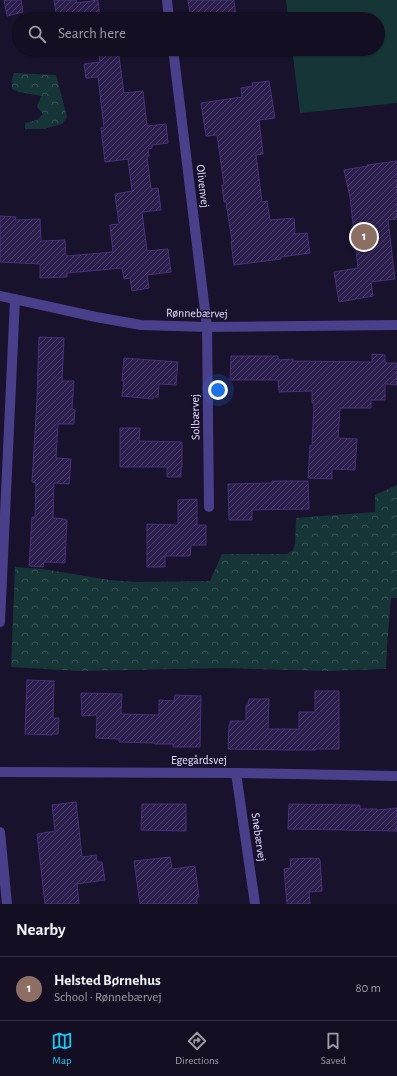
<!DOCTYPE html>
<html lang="en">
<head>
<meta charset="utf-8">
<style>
  :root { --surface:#130e22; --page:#201c2f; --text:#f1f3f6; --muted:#9d9ca5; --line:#322e40; --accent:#0fcdfa }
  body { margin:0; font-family:"Alegreya Sans",sans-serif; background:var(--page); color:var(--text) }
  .you { position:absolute; left:218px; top:390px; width:14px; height:14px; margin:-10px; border:3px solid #fff; border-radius:50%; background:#1a73e8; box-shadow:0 0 0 6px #1a73e833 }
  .badge { display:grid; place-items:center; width:26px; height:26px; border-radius:50%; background:var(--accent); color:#fff; font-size:13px; font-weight:700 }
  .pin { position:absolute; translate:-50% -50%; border:2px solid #fff; box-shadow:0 1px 4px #0006 }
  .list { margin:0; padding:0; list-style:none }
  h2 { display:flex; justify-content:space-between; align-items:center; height:52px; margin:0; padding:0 16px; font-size:17px }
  h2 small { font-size:13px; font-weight:400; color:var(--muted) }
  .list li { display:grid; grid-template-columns:26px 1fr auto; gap:12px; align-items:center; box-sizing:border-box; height:64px; padding:0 16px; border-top:1px solid var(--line) }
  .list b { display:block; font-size:15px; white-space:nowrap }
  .list p { margin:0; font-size:13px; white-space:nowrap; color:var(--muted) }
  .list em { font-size:13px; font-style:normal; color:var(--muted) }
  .icon { flex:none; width:22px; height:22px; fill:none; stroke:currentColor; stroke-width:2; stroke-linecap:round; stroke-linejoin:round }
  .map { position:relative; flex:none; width:397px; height:904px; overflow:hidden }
  .search { position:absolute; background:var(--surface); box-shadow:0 1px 3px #0004; left:12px; right:12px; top:12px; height:44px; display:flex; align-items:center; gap:10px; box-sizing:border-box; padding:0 14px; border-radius:22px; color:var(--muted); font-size:15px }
  .sheet { height:116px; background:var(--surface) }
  nav { display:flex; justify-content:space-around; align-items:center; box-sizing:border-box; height:56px; border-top:1px solid var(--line); background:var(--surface); font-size:11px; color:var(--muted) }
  nav a { display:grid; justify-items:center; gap:2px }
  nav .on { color:var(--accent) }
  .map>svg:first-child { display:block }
</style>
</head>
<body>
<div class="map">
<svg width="397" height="904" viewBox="0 0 397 904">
  <defs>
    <pattern id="forest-crowns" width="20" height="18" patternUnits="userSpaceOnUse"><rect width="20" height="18" fill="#163537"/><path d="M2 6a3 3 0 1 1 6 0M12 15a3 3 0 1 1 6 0" fill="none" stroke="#385255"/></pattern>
    <pattern id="building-hatch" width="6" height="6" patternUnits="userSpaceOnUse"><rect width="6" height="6" fill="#2c1f4d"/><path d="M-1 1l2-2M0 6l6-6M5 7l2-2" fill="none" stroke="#4a3f68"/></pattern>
  </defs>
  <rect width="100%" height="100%" fill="#19122d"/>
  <!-- grass -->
  <path fill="#163537" d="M286,0H397V103L300,113L292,49H378V19H288Z"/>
  <!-- forest -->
  <g fill="url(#forest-crowns)">
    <path d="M14,73L56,75L67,117L62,124L44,129H25V123L37,120L43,114L37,107L41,96L19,92L12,89V79Z"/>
    <path d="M397,485V598H391L387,646L386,669L326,671L222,668L79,671L11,667L15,567L43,569L109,580L137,582L210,581L222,554H287L293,550L295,544L296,518L375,512V495Z"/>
  </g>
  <!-- building -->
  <g fill="url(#building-hatch)" stroke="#463179">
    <path d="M4,0H21L23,12L7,16Z"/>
    <path d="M54,0H76L77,3L98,0L100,19H57Z"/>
    <path d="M188,0H234L236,17L217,19H191Z"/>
    <path d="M98,49H118L124,93L143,91L147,126L166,124L168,143L152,145V148L148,149L149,156H147L151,189L158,188L161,210L142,212L147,251L168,249L171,272L147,275L149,288L132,291L130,278L124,279L122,268L67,273V277L40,278V264L0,262V216L16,217L15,220L40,219L41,241L65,240L66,256L113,252L110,225L119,224L115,194L132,191L128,159L105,162L101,128H104L98,77L86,78L84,64L100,62Z"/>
    <path d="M269,81L275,118L259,120L263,154L256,155L262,202L267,201L270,220L294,218L295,234L307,233L310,253L281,257V259L234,265L231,242L232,241L226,202H224L222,185H224L217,135L206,136L201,103L242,97L241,88L253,86L252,83Z"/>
    <path d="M397,161V219L388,220L395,279L371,282L373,296L339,302L334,272L358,268L350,197L344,170L367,166V165Z"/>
    <path d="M39,337L64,338L62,381H74L72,409L75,410L74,424H58L56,458L71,459L69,484L54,483L53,518L65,519V520H67L65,563L44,562L43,567L29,566L32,517H35L36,483L32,482L37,400Z"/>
    <path d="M372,354L385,355V363H397V385L385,384V400H371V408H340L338,438L357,439L355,470L332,469V479L308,478L310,445L312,446L314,403H312V391L279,392L278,380H230L231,356H278V360L293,359V361L372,362Z"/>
    <path d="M124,358L178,362L176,385L159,384L158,397H153V399L122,396L124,381H122Z"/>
    <path d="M120,428H140L139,441L182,442V467H181V477H167V467H120Z"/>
    <path d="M272,481H308L309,509L252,510V520H229L228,484L272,483Z"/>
    <path d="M197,499V525H206V545H191L190,556H165V567H147V524L178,525V500Z"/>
    <path d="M27,680L54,681L53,718H59L58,734H52V735L25,734Z"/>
    <path d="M315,691H339V749H316V750H287L228,749L229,725H230V721H246V705H248L249,699H269L268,729H299V712H315Z"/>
    <path d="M81,693L122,694L121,714L159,715V700L174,701L175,695L201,696L200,747H173V744H155V743L119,742V739L96,738L97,715L82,716Z"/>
    <path d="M76,802L82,857L96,855L97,862H102L105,880L77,884L79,904H45L37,834L55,831L52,805Z"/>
    <path d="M142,804H186V831L141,830Z"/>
    <path d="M289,804L360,805V809H377V810L397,808V831L288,829Z"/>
    <path d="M170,857L172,869L195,866L199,897H197V904H140L134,861Z"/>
    <path d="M313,858V859L319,858V860H320L322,891L309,892L310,904H287L284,869L291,868L290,859Z"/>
  </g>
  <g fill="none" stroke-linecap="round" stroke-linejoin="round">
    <!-- minor -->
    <g stroke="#493f8a" stroke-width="10">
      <path d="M167,0L169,19"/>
      <path d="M173,49L207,327L209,507"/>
      <path d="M0,296L96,317L141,325L207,327L397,325"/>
      <path d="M0,622L15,299"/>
      <path d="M0,772L236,773L397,776"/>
      <path d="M236,773L255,904"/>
      <path d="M0,832L7,904"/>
    </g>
  </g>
  <g text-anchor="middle" stroke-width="3" stroke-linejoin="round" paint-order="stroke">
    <!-- street labels -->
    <g font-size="12" fill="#e5dffe" stroke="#19122d">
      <text transform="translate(203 186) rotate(83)" y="4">Olivenvej</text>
      <text transform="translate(197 313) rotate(1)" y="4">Rønnebærvej</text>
      <text transform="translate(195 417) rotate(-91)" y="4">Solbærvej</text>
      <text x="199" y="764">Egegårdsvej</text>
      <text transform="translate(259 837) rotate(82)" y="4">Snebærvej</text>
    </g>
  </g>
</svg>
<div class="you"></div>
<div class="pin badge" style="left:364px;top:237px;background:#8d6e63">1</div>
<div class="search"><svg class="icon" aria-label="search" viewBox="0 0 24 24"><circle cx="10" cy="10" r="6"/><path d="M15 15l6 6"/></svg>Search here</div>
</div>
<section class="sheet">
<h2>Nearby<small></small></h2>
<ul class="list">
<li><span class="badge" style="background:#8d6e63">1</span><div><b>Helsted Børnehus</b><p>School · Rønnebærvej</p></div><em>80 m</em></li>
</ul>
</section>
<nav>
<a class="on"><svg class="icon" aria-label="map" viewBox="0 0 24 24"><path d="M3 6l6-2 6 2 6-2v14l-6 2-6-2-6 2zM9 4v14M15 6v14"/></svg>Map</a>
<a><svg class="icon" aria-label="directions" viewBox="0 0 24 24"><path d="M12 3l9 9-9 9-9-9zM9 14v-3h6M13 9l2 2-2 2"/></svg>Directions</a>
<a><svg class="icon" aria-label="saved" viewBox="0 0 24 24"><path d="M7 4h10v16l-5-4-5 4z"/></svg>Saved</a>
</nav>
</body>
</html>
